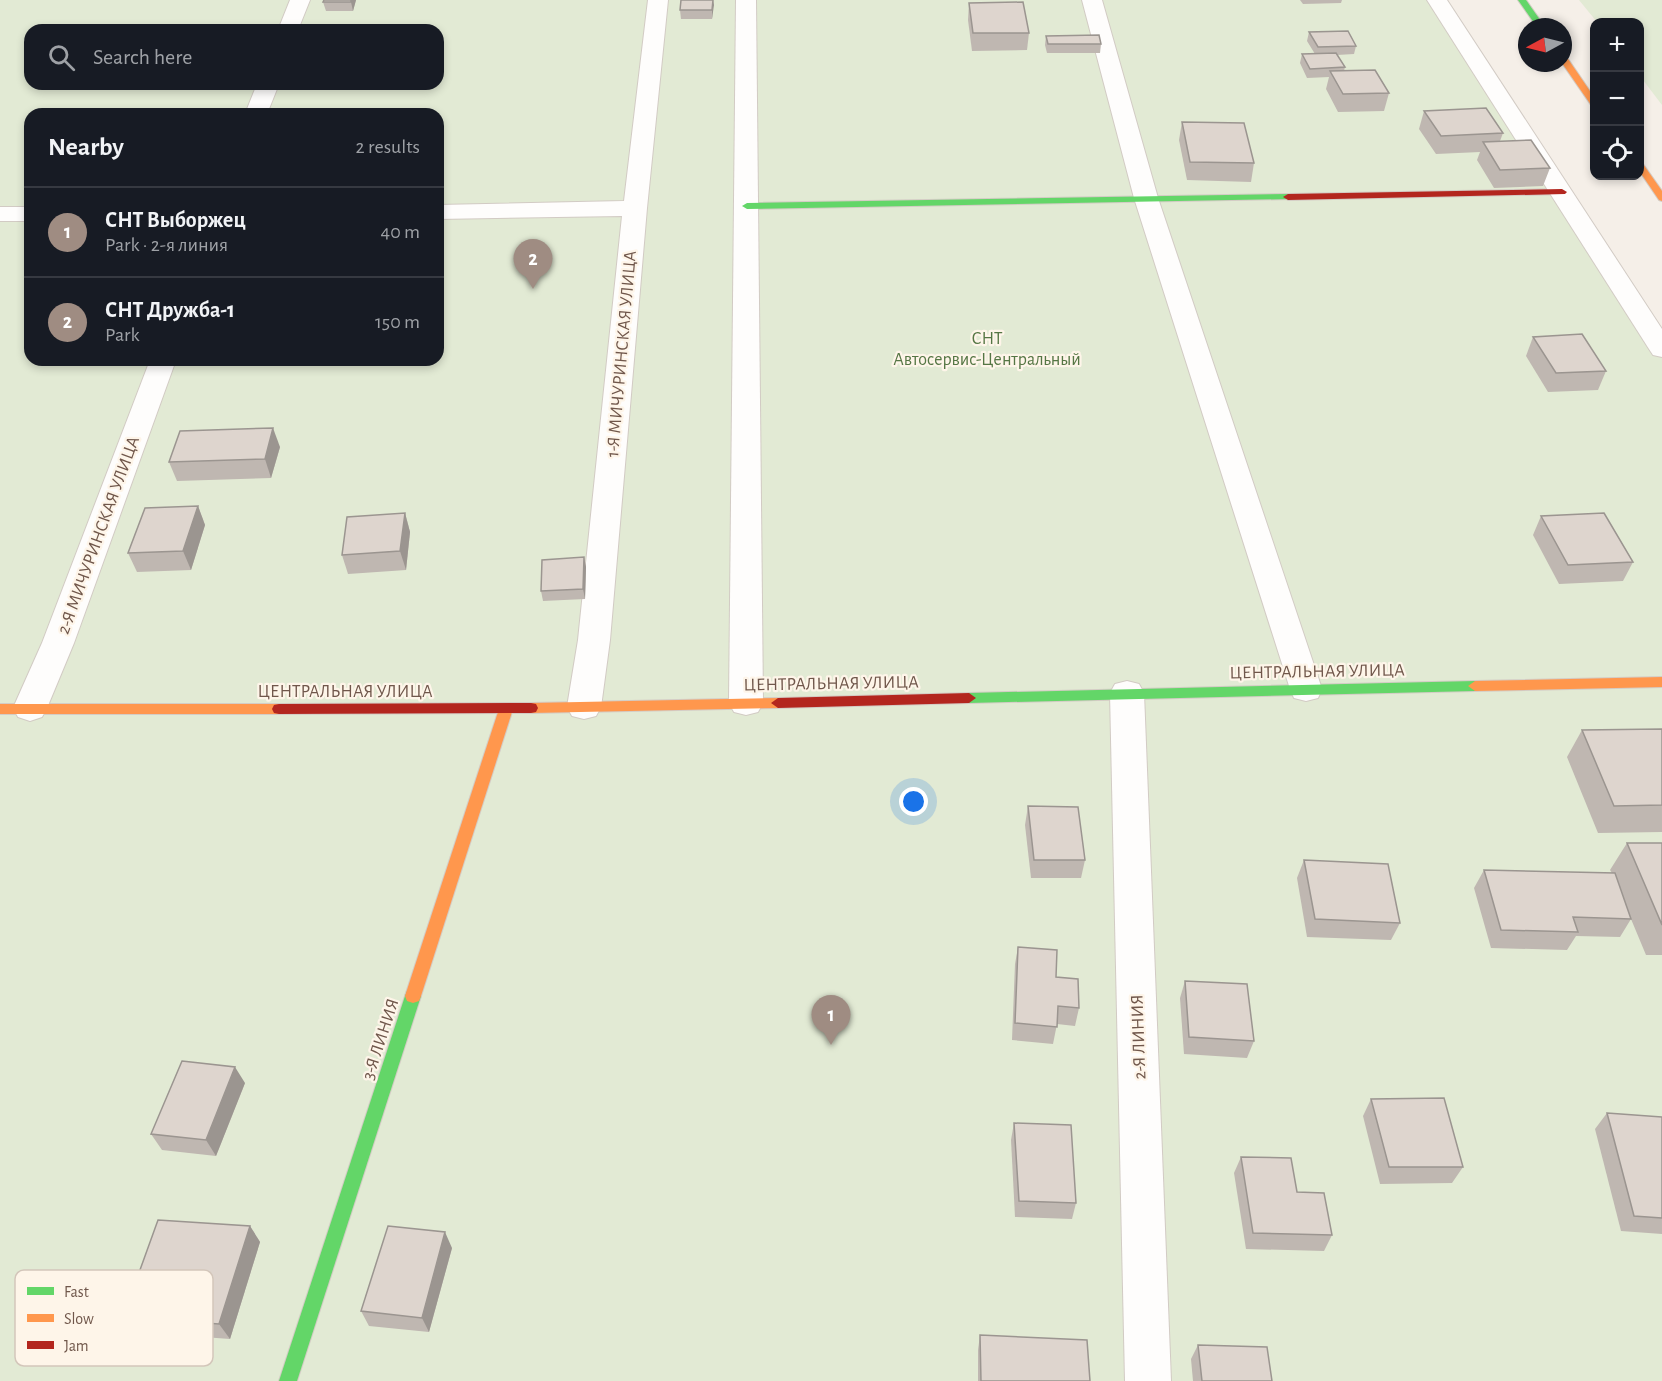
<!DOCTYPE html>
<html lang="en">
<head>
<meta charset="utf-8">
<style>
  :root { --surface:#171b24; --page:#242831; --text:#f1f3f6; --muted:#9ea1a6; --line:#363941; --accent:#9f8c82 }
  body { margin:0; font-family:"Alegreya Sans",sans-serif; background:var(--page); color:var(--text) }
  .controls { position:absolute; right:18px; top:18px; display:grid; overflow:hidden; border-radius:12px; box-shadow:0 3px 9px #0003 }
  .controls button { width:54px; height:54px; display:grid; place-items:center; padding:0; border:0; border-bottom:2px solid var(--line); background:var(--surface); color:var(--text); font:30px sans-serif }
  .compass { position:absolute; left:1518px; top:18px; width:54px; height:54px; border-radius:50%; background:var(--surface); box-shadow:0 3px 9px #0003; rotate:263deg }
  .you { position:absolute; left:914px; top:802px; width:21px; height:21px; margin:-15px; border:4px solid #fff; border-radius:50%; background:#1a73e8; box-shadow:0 0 0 9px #1a73e833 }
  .badge { display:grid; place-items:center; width:39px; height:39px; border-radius:50%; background:var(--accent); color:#fff; font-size:20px; font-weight:700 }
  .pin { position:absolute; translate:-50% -50px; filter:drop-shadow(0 2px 3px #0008) }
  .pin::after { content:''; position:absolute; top:32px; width:21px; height:18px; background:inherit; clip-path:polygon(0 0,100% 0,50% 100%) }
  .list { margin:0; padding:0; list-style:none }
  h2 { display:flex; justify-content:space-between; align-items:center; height:78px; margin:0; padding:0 24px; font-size:26px }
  h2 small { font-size:20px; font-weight:400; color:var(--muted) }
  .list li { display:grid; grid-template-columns:39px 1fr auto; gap:18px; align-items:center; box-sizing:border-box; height:90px; padding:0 24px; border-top:2px solid var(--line) }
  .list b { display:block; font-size:22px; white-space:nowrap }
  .list p { margin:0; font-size:20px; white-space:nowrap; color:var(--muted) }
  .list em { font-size:20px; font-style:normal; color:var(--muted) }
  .icon { flex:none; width:33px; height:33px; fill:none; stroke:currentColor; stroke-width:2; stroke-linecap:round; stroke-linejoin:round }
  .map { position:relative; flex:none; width:1662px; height:1381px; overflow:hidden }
  .search { position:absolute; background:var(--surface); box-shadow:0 3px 9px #0003; left:24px; top:24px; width:420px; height:66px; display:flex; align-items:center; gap:15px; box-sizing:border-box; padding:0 21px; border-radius:18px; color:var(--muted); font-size:22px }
  .panel { position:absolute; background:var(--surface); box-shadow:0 3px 9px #0003; left:24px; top:108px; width:420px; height:258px; border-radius:18px }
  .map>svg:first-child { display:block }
</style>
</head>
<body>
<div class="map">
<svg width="1662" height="1381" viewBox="0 0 1662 1381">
  <rect width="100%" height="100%" fill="#f5efe8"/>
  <!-- green -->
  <g fill="#e2ead4" fill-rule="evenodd">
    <path d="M0,0H1433L1662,350V1381H0ZM30,30H438V84H30ZM30,114H438V360H30Z"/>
    <path d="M1579,0H1662V105L1640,76V22H1597Z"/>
  </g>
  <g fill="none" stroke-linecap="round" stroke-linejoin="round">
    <!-- street casing -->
    <g stroke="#d2cbc4" stroke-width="2">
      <g id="street">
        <path d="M290,0H310L298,30H278Z"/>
        <path d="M648,0H668L647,208L610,640L601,707L596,716L584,719L572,716L567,707L578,640L622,216L438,219V205L624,201Z"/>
        <path d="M736,0H756L763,703L758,712L746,715L734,712L729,703Z"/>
        <path d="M1082,0H1102L1158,198L1322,689L1318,698L1306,701L1294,698L1290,689L1134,198Z"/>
        <path d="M1427,0H1447L1662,329V357L1653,355L1649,349Z"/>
        <path d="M257,84H279L267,114H245Z"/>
        <rect x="0" y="207" width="30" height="14"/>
        <path d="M150,360H176L74,643L47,708L42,717L30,721L18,717L13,708L42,643Z"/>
        <path d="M1127,681L1139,684L1144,693L1171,1381H1125L1110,693L1115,684Z"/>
      </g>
    </g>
    <!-- fast casing -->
    <g stroke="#d4ccc5" stroke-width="2">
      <g id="fast">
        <path d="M1518,0H1526L1545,27H1537Z"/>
        <path d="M1288,194L1293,197L1291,199L747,209L742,206L747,203Z"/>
        <path d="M1475,681L1482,686L1475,691L969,703L962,698L969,693Z"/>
        <path d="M413,989L419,991L421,996L297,1381H279L405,996L407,991Z"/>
      </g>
    </g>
    <!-- slow casing -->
    <g stroke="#d4ccc5" stroke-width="2">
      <g id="slow">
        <path d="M1563,55L1566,56L1594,97V106L1591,105L1562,63Z"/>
        <path d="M1640,163L1643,164L1662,191V201L1659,200L1640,172Z"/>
        <path d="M1662,677V687L1475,691L1468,686L1475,681Z"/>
        <path d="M778,698L785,703L778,708L531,713L526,712L524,708L526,704L531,703Z"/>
        <path d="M0,704H279L284,705L286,709L284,713L279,714H0Z"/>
        <path d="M506,704L511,705L513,709L421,996L419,1001L413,1003L407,1001L405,996L499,709L501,705Z"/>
      </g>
    </g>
    <!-- jam casing -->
    <g stroke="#d4ccc5" stroke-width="2">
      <g id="jam">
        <path d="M1562,189L1567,192L1565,194L1288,200L1283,197L1288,194Z"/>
        <path d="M969,693L976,698L969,703L778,708L771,703L778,698Z"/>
        <path d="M531,703L536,704L538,708L536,712L531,713L279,714L274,713L272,709L274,705L279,704Z"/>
      </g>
    </g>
    <!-- street -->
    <use href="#street" fill="#fefdfc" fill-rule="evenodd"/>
    <!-- fast -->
    <use href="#fast" fill="#63d668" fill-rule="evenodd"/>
    <!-- slow -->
    <use href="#slow" fill="#ff974d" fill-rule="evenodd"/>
    <!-- jam -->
    <use href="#jam" fill="#b3261e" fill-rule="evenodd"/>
  </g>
  <!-- wall -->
  <g fill="#bfb7b1">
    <path d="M324,0H356L353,11H326L323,2Z"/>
    <path d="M681,0H713L712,19H681L680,10Z"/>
    <path d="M1300,0H1342L1341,3L1303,4Z"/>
    <path d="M969,3L1029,33L1027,50L972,51L968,20Z"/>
    <path d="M1309,32L1356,46L1354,54L1337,55L1345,67L1344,71L1389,93L1384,111L1338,112L1326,89L1329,77L1307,78L1300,63L1302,54H1315L1307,41Z"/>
    <path d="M1046,36L1101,44L1100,53H1047L1045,45Z"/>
    <path d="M1424,111L1503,133L1500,141L1550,168L1543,186L1494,188L1477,160L1480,152L1436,154L1419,129Z"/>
    <path d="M1182,122L1254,163L1251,182L1187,180L1179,140Z"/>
    <path d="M1533,337L1606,371L1598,390L1548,392L1526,356Z"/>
    <path d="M280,447L271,478L177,481L169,462Z"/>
    <path d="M198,506L205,525L191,570L137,572L128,553Z"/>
    <path d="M405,513L410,532L406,570L348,574L342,555Z"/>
    <path d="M1541,516L1633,562L1623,581L1559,584L1533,535Z"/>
    <path d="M584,557L586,567L585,599L543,601L541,591Z"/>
    <path d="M1662,729V832L1598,833L1567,757L1582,730Z"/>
    <path d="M1028,806L1085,860L1081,878H1031L1025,825Z"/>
    <path d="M1627,843H1662V955H1646L1631,919L1620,937L1576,936L1567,950L1491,948L1474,888L1484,870L1612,873L1610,870Z"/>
    <path d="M1304,860L1400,923L1391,940L1307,937L1297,878Z"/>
    <path d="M1018,947L1056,977L1079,1008L1075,1026L1057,1024L1053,1044L1012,1040L1015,964Z"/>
    <path d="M1185,981L1254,1041L1247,1058L1184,1054L1180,998Z"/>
    <path d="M245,1083L216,1156L162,1150L151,1134Z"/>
    <path d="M1371,1099L1463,1167L1452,1183L1380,1184L1363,1116Z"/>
    <path d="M1607,1113L1662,1117V1234L1621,1231L1595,1129Z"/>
    <path d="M1014,1123L1076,1203L1072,1219L1015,1217L1011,1140Z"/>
    <path d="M1241,1157L1297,1192L1332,1235L1324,1251L1246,1249L1234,1173Z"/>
    <path d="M250,1226L260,1242L230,1339L135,1332L123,1317Z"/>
    <path d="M452,1248L429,1332L369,1326L361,1311Z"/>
    <path d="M980,1335L1090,1381H978V1350Z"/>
    <path d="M1198,1345L1272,1381H1193L1191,1359Z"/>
  </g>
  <!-- shaded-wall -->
  <g fill="#9b9590">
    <path d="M351,0H356L353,11L351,2Z"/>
    <path d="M713,0L714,5L712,19V10Z"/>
    <path d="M273,428L280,447L271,478L265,459Z"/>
    <path d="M198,506L205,525L191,570L183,551Z"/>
    <path d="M405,513L410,532L406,570L400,551Z"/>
    <path d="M584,557L586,567L585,599L583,589Z"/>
    <path d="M235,1067L245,1083L216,1156L206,1140Z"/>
    <path d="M250,1226L260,1242L230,1339L219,1324Z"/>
    <path d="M445,1232L452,1248L429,1332L422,1318Z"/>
  </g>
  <!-- building -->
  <g fill="#ded5ce" stroke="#9b9590" stroke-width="1.5">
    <path d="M324,0H351V2H323Z"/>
    <path d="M681,0H713L712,10H680Z"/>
    <path d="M1023,2L1029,33H973L969,3Z"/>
    <path d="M1348,31L1356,46L1318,47L1309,32Z"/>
    <path d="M1099,35L1101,44H1048L1046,36Z"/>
    <path d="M1336,53L1345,67L1310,69L1302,54Z"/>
    <path d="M1375,70L1389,93L1343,94L1330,71Z"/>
    <path d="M1486,108L1503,133L1441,136L1424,111Z"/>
    <path d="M1182,122L1244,123L1254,163L1190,162Z"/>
    <path d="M1531,140L1550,168L1500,170L1483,142Z"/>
    <path d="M1582,334L1606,371L1556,373L1533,337Z"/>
    <path d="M273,428L265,459L169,462L180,431Z"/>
    <path d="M198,506L183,551L128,553L145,508Z"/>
    <path d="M405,513L400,551L342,555L347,517Z"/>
    <path d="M1604,513L1633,562L1568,565L1541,516Z"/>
    <path d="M584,557L583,589L541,591L542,560Z"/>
    <path d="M1662,729V805L1614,806L1582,730Z"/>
    <path d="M1028,806L1078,807L1085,860H1034Z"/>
    <path d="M1627,843H1662V925Z"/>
    <path d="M1304,860L1388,864L1400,923L1315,919Z"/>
    <path d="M1484,870L1615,873L1631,919L1573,917L1578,932L1501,930Z"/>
    <path d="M1018,947L1057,950L1056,977L1078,979L1079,1008L1058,1006L1057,1027L1015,1023Z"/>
    <path d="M1185,981L1247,984L1254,1041L1189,1037Z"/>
    <path d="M182,1061L235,1067L206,1140L151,1134Z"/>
    <path d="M1444,1098L1463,1167H1389L1371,1099Z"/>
    <path d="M1607,1113L1662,1117V1218L1634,1216Z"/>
    <path d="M1014,1123L1071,1125L1076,1203L1019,1201Z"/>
    <path d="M1241,1157L1291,1158L1297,1192L1324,1193L1332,1235L1253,1233Z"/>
    <path d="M158,1220L250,1226L219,1324L123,1317Z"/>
    <path d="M388,1226L445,1232L422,1318L361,1311Z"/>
    <path d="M980,1335L1087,1340L1090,1381H981Z"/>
    <path d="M1198,1345L1267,1347L1272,1381H1202Z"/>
  </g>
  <g text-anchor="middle" stroke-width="4.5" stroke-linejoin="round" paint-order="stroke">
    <!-- park labels -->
    <g font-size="18" fill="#557644" stroke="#fef5e9">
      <text x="987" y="344">СНТ<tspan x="987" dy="21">Автосервис-Центральный</tspan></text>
    </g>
    <!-- street labels -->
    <g font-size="18" fill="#70574b" stroke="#fef5e9">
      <text transform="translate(621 354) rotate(-85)" y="6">1-Я МИЧУРИНСКАЯ УЛИЦА</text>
      <text transform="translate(98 535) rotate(-70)" y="6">2-Я МИЧУРИНСКАЯ УЛИЦА</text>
      <text transform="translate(1317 671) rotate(-1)" y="6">ЦЕНТРАЛЬНАЯ УЛИЦА</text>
      <text transform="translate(831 683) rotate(-1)" y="6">ЦЕНТРАЛЬНАЯ УЛИЦА</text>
      <text x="345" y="697">ЦЕНТРАЛЬНАЯ УЛИЦА</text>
      <text transform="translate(1138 1037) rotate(-92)" y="6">2-Я ЛИНИЯ</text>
      <text transform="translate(380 1039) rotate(-72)" y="6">3-Я ЛИНИЯ</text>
    </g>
  </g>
  <!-- legend -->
  <rect x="15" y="1270" width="198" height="96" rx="9" fill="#fef5e9" stroke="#d3c6ba" stroke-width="1.5"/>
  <rect x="27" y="1287" width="27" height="8" fill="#63d668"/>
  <rect x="27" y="1314" width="27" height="8" fill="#ff974d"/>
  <rect x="27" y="1341" width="27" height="8" fill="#b3261e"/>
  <g font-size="16" fill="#70574b">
    <text x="64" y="1297">Fast</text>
    <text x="64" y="1324">Slow</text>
    <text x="64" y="1351">Jam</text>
  </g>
</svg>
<div class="controls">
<button>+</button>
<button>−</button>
<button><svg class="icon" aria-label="locate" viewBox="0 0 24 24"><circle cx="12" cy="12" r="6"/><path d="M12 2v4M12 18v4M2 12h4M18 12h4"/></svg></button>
</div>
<svg class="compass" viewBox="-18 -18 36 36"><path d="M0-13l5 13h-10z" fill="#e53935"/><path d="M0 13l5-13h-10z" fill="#9ea1a6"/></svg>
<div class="you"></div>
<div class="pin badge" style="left:831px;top:1045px">1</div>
<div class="pin badge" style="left:533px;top:289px">2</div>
<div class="search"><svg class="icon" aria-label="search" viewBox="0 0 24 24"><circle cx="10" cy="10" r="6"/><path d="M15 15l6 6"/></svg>Search here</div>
<section class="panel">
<h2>Nearby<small>2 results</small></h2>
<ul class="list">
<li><span class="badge">1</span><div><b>СНТ Выборжец</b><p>Park · 2-я линия</p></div><em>40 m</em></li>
<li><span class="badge">2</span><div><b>СНТ Дружба-1</b><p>Park</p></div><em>150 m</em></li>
</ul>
</section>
</div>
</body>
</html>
